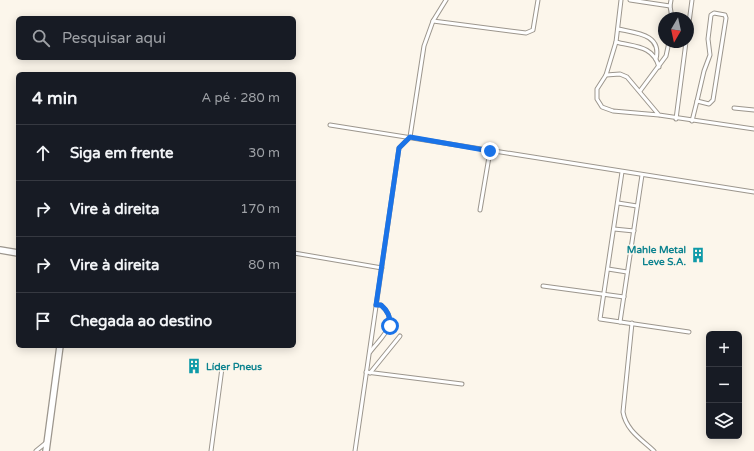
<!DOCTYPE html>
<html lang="pt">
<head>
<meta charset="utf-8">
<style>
  :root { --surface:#171b24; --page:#20242c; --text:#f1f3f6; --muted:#9ea1a6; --line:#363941 }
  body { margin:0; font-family:"Varela Round",sans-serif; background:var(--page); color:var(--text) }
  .controls { position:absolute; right:12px; bottom:12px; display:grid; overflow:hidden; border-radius:6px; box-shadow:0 2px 10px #0003 }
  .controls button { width:36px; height:36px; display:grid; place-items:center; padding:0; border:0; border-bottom:1px solid var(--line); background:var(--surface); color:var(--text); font:20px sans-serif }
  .compass { position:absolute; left:658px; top:12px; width:36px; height:36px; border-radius:50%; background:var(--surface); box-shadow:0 2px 10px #0003; rotate:189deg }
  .stop { position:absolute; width:12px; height:12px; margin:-9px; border:3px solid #1a73e8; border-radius:50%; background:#fff }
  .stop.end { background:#1a73e8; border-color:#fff; box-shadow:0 1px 4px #0008 }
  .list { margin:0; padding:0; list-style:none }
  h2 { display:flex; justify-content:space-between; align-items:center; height:52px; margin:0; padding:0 16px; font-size:17px }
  h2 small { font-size:13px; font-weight:400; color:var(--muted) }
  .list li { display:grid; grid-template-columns:26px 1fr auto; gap:12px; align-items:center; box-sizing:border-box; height:56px; padding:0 16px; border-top:1px solid var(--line) }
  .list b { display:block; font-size:15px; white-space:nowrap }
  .list em { font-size:13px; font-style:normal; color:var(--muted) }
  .icon { flex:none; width:22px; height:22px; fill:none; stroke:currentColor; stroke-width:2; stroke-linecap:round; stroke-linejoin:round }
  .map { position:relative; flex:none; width:754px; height:451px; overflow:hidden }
  .search { position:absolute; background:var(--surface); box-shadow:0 2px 10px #0003; left:16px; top:16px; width:280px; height:44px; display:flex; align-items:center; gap:10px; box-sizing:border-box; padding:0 14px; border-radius:6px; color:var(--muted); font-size:15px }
  .panel { position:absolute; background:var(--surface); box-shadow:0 2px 10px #0003; left:16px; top:72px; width:280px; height:276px; border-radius:6px }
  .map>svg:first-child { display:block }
</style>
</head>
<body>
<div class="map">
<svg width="754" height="451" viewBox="0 0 754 451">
  <rect width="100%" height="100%" fill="#fcf6eb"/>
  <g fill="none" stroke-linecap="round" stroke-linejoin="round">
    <!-- lane casing -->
    <g stroke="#9c968d" stroke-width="5">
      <g id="lane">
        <path d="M630,0L670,6L672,18"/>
        <path d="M670,6L671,0"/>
        <path d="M714,13L725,15L726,18L713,100L709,104L697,101L704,71L710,55L708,39L711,15Z"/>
        <path d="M433,21L526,33L533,30L538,0"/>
        <path d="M618,29C636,33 662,34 656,59"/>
        <path d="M688,30L692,0"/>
        <path d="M616,42C634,47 653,45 659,67"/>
        <path d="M606,75L616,42L621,0"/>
        <path d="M640,91L666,56L669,42"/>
        <path d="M734,108L754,110"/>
        <path d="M659,115L627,77L620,74L606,75L597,89V99L602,107L613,111L659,115L754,129"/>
        <path d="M676,119L686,42"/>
        <path d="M692,121L697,101"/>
        <path d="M330,125L754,192"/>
        <path d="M622,172L600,319L689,332"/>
        <path d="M618,203L637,206"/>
        <path d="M480,210L490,151"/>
        <path d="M614,229L634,231"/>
        <path d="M294,253L382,268"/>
        <path d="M608,269L627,272"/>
        <path d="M543,286L624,297"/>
        <path d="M620,322L642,175"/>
        <path d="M632,323L623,412C626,430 641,439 654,451"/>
        <path d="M370,352C382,336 401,323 381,305H376"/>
        <path d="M366,372L462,384"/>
        <path d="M370,373L400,336"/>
        <path d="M36,451L47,442"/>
        <path d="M211,451L222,368"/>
        <path d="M355,451L399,148L410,137L424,46L433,21L446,0"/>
      </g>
    </g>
    <!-- street casing -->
    <g stroke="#9c968d" stroke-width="8">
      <g id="street">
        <path d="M0,250L18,253"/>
        <path d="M46,451L60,346"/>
      </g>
    </g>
    <!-- lane -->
    <use href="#lane" stroke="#fff" stroke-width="3"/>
    <!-- street -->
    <use href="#street" stroke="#fff" stroke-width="5.5"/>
  </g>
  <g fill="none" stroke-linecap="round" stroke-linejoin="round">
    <!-- route -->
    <path stroke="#1a73e8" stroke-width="5" d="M390,326C390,316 388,311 381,305H376L399,148L410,137L490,151"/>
  </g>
  <!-- icons -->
  <defs>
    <g id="building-bare" transform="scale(1.2)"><path d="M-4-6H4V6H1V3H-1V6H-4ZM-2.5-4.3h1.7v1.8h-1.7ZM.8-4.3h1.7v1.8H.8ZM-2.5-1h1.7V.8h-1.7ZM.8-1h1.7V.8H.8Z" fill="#0f9aa8" stroke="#fcf6eb" stroke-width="2.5" paint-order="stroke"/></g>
  </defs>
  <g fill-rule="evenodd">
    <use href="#building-bare" x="698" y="255"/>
    <use href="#building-bare" x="194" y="366"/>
  </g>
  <g text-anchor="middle" stroke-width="3" stroke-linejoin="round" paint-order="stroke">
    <!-- culture labels -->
    <g font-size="10" font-weight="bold" fill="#0d838f" stroke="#fcf6eb" text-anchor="end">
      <text x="686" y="253">Mahle Metal<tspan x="686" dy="12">Leve S.A.</tspan></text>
      <text x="206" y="370" text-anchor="start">Líder Pneus</text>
    </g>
  </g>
</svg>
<div class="controls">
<button>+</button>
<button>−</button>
<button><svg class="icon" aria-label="layers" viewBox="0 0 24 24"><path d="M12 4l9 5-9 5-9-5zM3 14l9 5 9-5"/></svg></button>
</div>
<svg class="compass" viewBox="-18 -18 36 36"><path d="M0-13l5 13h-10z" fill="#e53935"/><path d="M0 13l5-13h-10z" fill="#9ea1a6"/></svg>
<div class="stop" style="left:390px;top:326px"></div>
<div class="stop end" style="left:490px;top:151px"></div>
<div class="search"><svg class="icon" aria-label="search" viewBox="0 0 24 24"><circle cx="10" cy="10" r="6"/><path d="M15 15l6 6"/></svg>Pesquisar aqui</div>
<section class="panel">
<h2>4 min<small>A pé · 280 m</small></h2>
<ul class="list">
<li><svg class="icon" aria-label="ahead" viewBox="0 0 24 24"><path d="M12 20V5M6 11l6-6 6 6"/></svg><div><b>Siga em frente</b></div><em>30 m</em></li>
<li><svg class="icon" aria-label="right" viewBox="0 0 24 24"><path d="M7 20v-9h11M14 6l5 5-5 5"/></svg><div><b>Vire à direita</b></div><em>170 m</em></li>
<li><svg class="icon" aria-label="right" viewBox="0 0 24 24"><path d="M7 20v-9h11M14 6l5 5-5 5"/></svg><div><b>Vire à direita</b></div><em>80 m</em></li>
<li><svg class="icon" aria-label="arrive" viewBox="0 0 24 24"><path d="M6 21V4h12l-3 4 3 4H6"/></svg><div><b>Chegada ao destino</b></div></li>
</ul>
</section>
</div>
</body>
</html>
